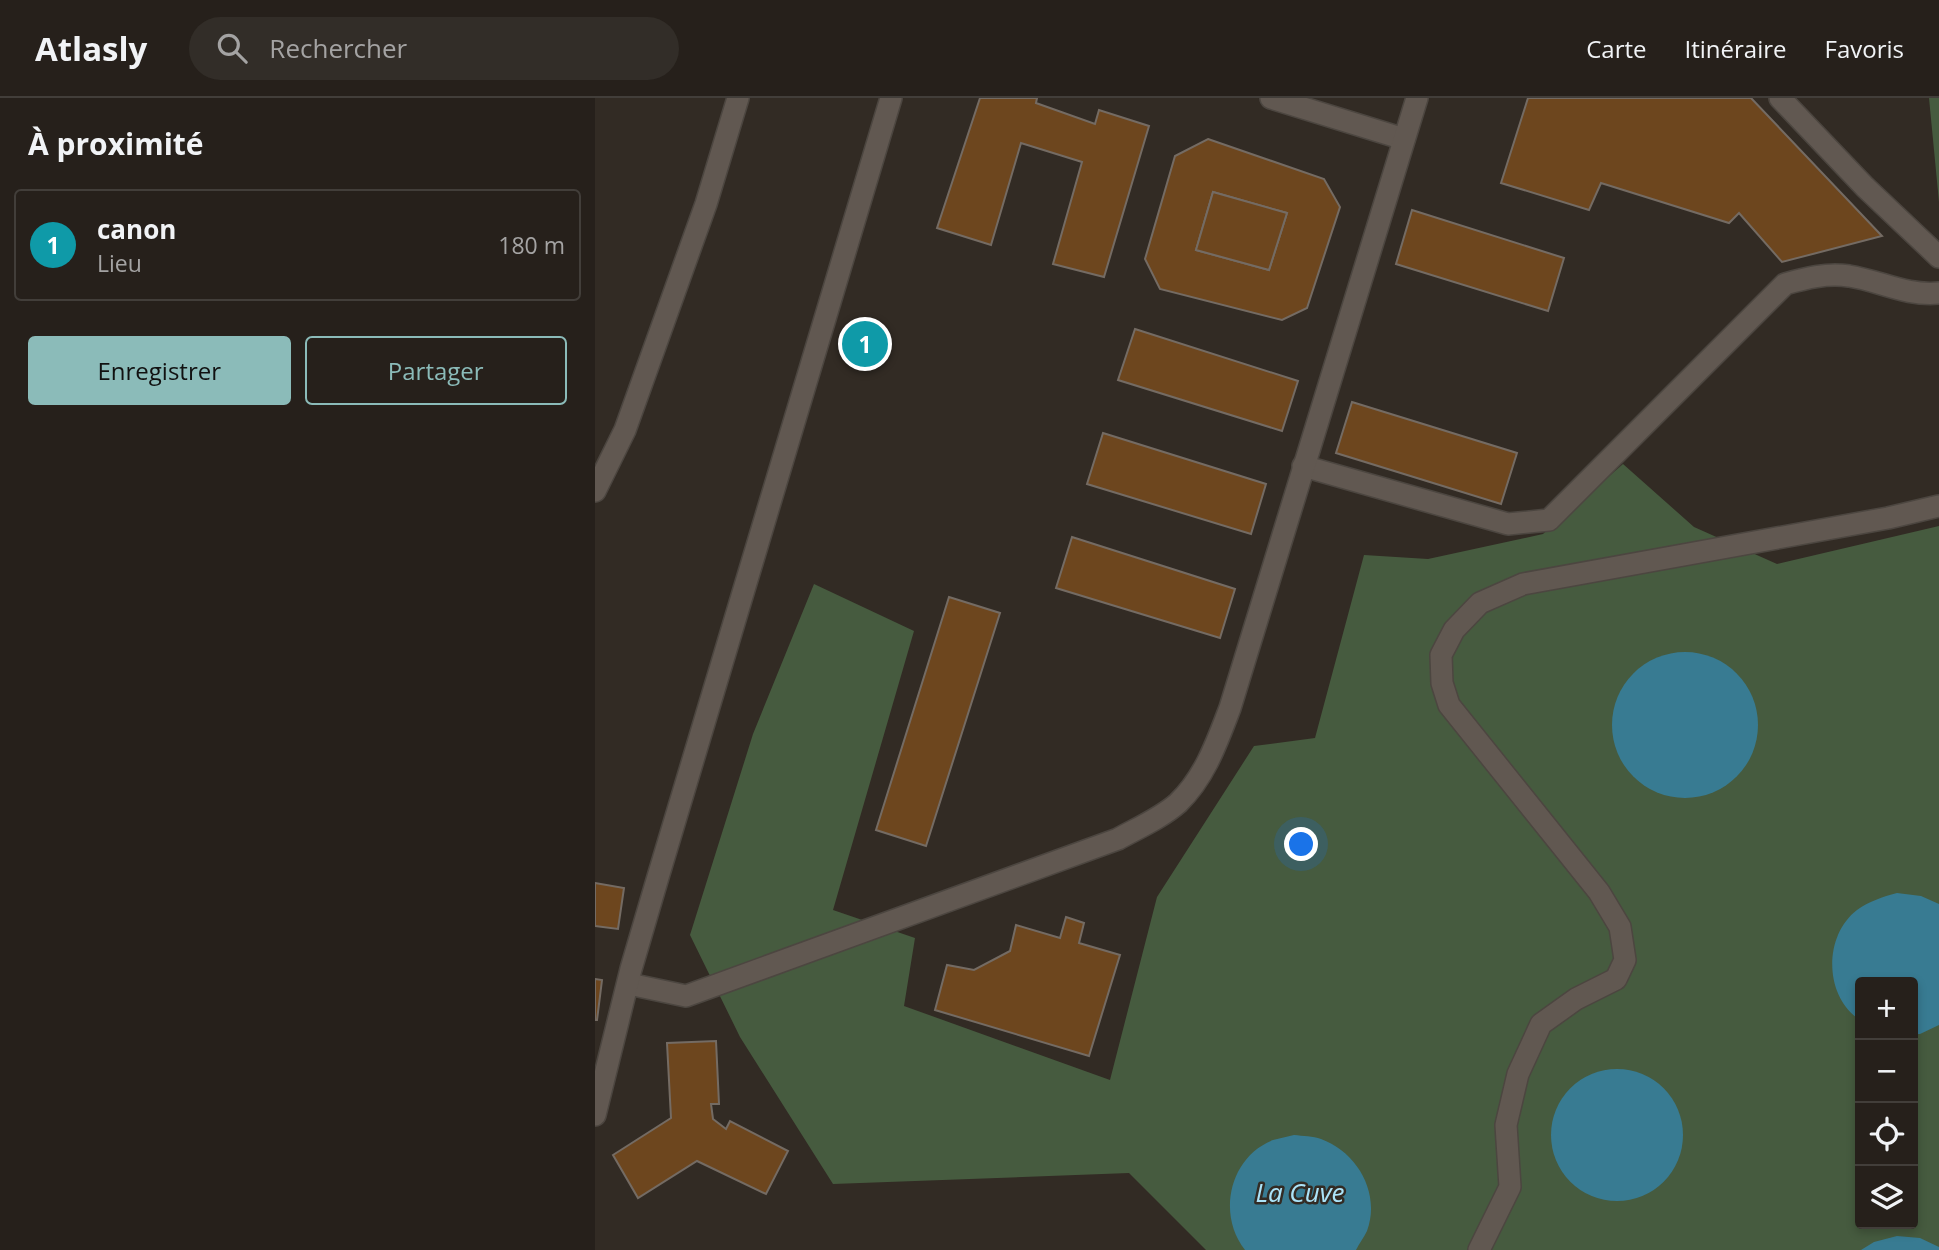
<!DOCTYPE html>
<html lang="fr">
<head>
<meta charset="utf-8">
<style>
  :root { --surface:#26201b; --page:#322d28; --text:#f1f3f6; --muted:#a4a3a3; --line:#423e3a; --accent:#8bbbb9 }
  body { margin:0; font-family:"Open Sans",sans-serif; background:var(--page); color:var(--text) }
  .controls { position:absolute; right:21px; bottom:21px; display:grid; overflow:hidden; border-radius:7px; box-shadow:0 4px 10px #0003 }
  .controls button { width:63px; height:63px; display:grid; place-items:center; padding:0; border:0; border-bottom:2px solid var(--line); background:var(--surface); color:var(--text); font:35px sans-serif }
  .you { position:absolute; left:707px; top:747px; width:24px; height:24px; margin:-18px; border:5px solid #fff; border-radius:50%; background:#1a73e8; box-shadow:0 0 0 10px #1a73e833 }
  .badge { display:grid; place-items:center; width:46px; height:46px; border-radius:50%; background:var(--accent); color:#fff; font-size:23px; font-weight:700 }
  .pin { position:absolute; translate:-50% -50%; border:4px solid #fff; box-shadow:0 2px 7px #0006 }
  .list { margin:0; padding:0; list-style:none }
  h2 { display:flex; justify-content:space-between; align-items:center; height:91px; margin:0; padding:0 28px; font-size:30px }
  h2 small { font-size:23px; font-weight:400; color:var(--muted) }
  .list li { display:grid; grid-template-columns:46px 1fr auto; gap:21px; align-items:center; box-sizing:border-box; height:112px; margin:0 14px 14px; padding:0 14px; border:2px solid var(--line); border-radius:7px }
  .list b { display:block; font-size:26px; white-space:nowrap }
  .list p { margin:0; font-size:23px; white-space:nowrap; color:var(--muted) }
  .list em { font-size:23px; font-style:normal; color:var(--muted) }
  .actions { display:flex; gap:14px; padding:21px 28px }
  .actions a { flex:1; padding:16px 0; border:2px solid var(--accent); border-radius:7px; text-align:center; font-size:24px; color:var(--accent) }
  .actions .main { background:var(--accent); color:#111 }
  .icon { flex:none; width:38px; height:38px; fill:none; stroke:currentColor; stroke-width:2; stroke-linecap:round; stroke-linejoin:round }
  .map { position:relative; flex:none; width:1344px; height:1152px; overflow:hidden }
  header { display:flex; align-items:center; gap:42px; box-sizing:border-box; height:98px; padding:0 35px; background:var(--surface); border-bottom:2px solid var(--line) }
  header strong { font-size:33px }
  nav { display:flex; gap:38px; margin-inline-start:auto; font-size:24px }
  .search { width:490px; height:63px; background:var(--page); display:flex; align-items:center; gap:18px; box-sizing:border-box; padding:0 24px; border-radius:38px; color:var(--muted); font-size:26px }
  main { display:flex }
  aside { flex:1; background:var(--surface) }
  .map>svg:first-child { display:block }
</style>
</head>
<body>
<header>
<strong>Atlasly</strong>
<div class="search"><svg class="icon" aria-label="search" viewBox="0 0 24 24"><circle cx="10" cy="10" r="6"/><path d="M15 15l6 6"/></svg>Rechercher</div>
<nav><a>Carte</a><a>Itinéraire</a><a>Favoris</a></nav>
</header>
<main>
<aside>
<h2>À proximité<small></small></h2>
<ul class="list">
<li><span class="badge" style="background:#0f9aa8">1</span><div><b>canon</b><p>Lieu</p></div><em>180 m</em></li>
</ul>
<div class="actions"><a class="main">Enregistrer</a><a>Partager</a></div>
</aside>
<div class="map">
<svg width="1344" height="1152" viewBox="0 0 1344 1152">
  <rect width="100%" height="100%" fill="#322b24"/>
  <!-- green -->
  <g fill="#465b3f" fill-rule="evenodd">
    <path d="M1334,0H1344V104Z"/>
    <path d="M1028,366L1099,429L1182,466L1344,428V1152H611L534,1075L238,1086L145,939L95,837L158,636L219,486L319,533L238,812L320,840L309,908L515,982L562,799L659,648L720,640L769,457L833,461L948,436ZM1265,884H1318V1126H1265Z"/>
  </g>
  <!-- water -->
  <g fill="#387b92">
    <circle cx="1090" cy="627" r="73"/>
    <path d="M1302,795L1326,798L1344,806V927L1325,936H1318V884H1265V922C1229,899 1228,838 1262,812C1275,803 1287,799 1302,795Z"/>
    <circle cx="1022" cy="1037" r="66"/>
    <path d="M699,1037C708,1038 718,1038 726,1041C762,1054 786,1095 772,1133C769,1139 764,1146 761,1152H650C622,1117 634,1059 678,1042C685,1040 692,1039 699,1037Z"/>
    <path d="M1302,1138L1325,1140L1344,1149V1152H1266L1279,1144Z"/>
  </g>
  <!-- building -->
  <g fill="#6d461e" stroke="#746b63" stroke-width="2" fill-rule="evenodd">
    <path d="M385,0H442L441,5L500,26L504,12L554,28L509,179L458,166L487,64L426,45L396,147L342,130Z"/>
    <path d="M933,0H1156L1287,138L1187,164L1144,115L1134,125L1006,85L994,112L906,85Z"/>
    <path d="M613,41L729,81L745,109L712,210L687,222L565,191L550,161L580,58ZM618,94L692,115L674,172L601,152Z"/>
    <path d="M618,94L692,115L674,172L601,152Z"/>
    <path d="M817,112L969,160L953,213L801,166Z"/>
    <path d="M540,231L703,283L687,333L523,282Z"/>
    <path d="M757,304L922,355L906,406L741,355Z"/>
    <path d="M508,335L671,386L656,436L492,386Z"/>
    <path d="M477,439L640,491L625,540L461,490Z"/>
    <path d="M354,499L405,515L331,748L281,732Z"/>
    <path d="M0,785L29,790L23,831L0,828Z"/>
    <path d="M471,819L489,825L484,845L525,857L494,958L340,912L352,867L379,872L415,853L421,827L465,840Z"/>
    <path d="M0,881L7,882L2,922H0Z"/>
    <path d="M121,943L124,1006H116L118,1021L131,1031L135,1023L193,1053L171,1096L102,1063L43,1100L18,1057L76,1020L72,945Z"/>
  </g>
  <g fill="none" stroke-linecap="round" stroke-linejoin="round">
    <!-- minor casing -->
    <g stroke="#4c4640" stroke-width="24">
      <g id="minor">
        <path d="M676,0L809,41"/>
        <path d="M1185,0L1270,89L1344,159"/>
        <path d="M708,368L913,426L954,422L1190,186C1211,180 1231,175 1254,178C1286,183 1310,198 1344,195"/>
        <path d="M0,393L30,332L111,106L143,0"/>
        <path d="M34,886L91,898L523,741C543,730 566,720 583,705C610,679 622,644 635,610L822,0"/>
        <path d="M0,1017L36,871L63,779L296,0"/>
        <path d="M884,1152L915,1089L911,1027L923,976L946,926L981,901L1021,881L1030,862L1025,829L1004,794L854,607L847,585L846,557L859,532L885,505L928,486L1293,420L1344,408"/>
      </g>
    </g>
    <!-- minor -->
    <use href="#minor" stroke="#615851" stroke-width="21"/>
  </g>
  <g text-anchor="middle" stroke-width="5" stroke-linejoin="round" paint-order="stroke">
    <!-- water labels -->
    <g font-size="26" font-style="italic" fill="#ace4f9" stroke="#322b24">
      <text x="705" y="1104">La Cuve</text>
    </g>
  </g>
</svg>
<div class="controls">
<button>+</button>
<button>−</button>
<button><svg class="icon" aria-label="locate" viewBox="0 0 24 24"><circle cx="12" cy="12" r="6"/><path d="M12 2v4M12 18v4M2 12h4M18 12h4"/></svg></button>
<button><svg class="icon" aria-label="layers" viewBox="0 0 24 24"><path d="M12 4l9 5-9 5-9-5zM3 14l9 5 9-5"/></svg></button>
</div>
<div class="you"></div>
<div class="pin badge" style="left:270px;top:246px;background:#0f9aa8">1</div>
</div>
</main>
</body>
</html>
